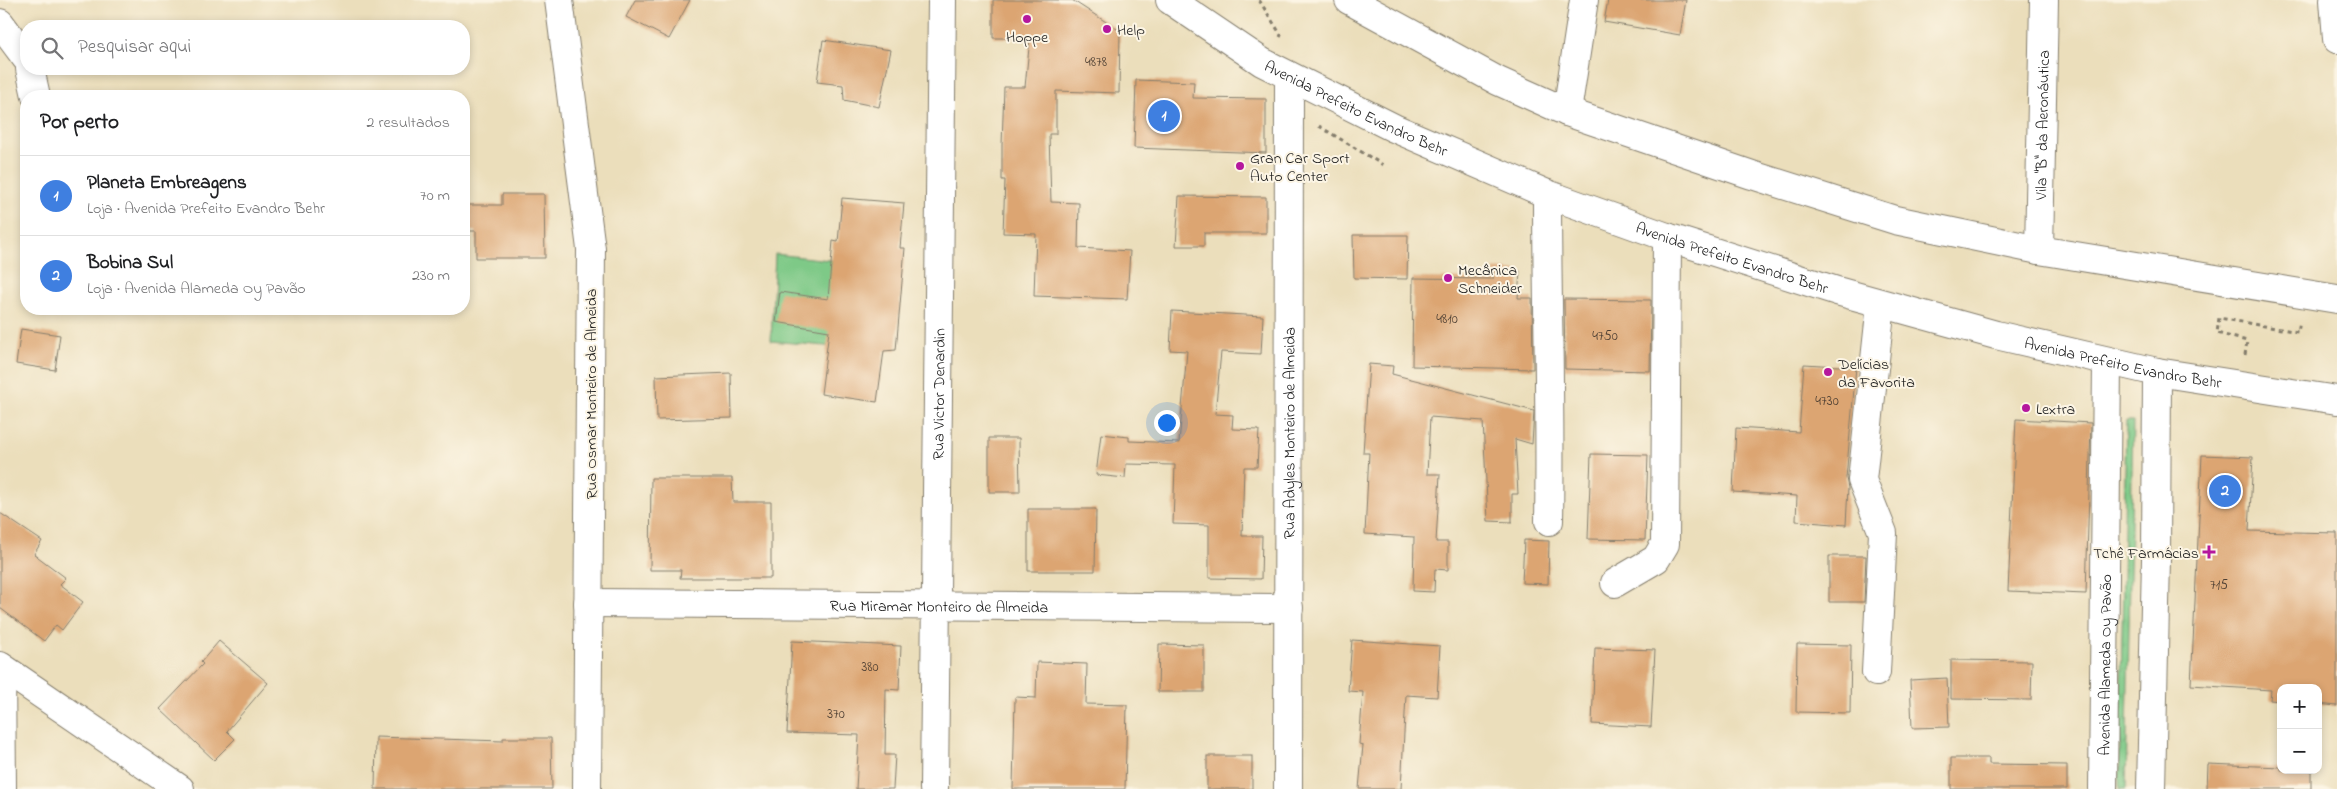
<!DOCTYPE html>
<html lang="pt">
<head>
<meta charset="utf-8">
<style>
  :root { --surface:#fff; --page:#f6f6f6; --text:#202124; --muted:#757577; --line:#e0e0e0; --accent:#b5179e }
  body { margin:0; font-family:"Indie Flower",sans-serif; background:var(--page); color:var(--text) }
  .controls { position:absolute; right:15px; bottom:15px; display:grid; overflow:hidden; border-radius:10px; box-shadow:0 2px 8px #0003 }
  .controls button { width:45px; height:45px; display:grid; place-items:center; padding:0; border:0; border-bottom:1px solid var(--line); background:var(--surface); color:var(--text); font:25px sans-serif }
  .you { position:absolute; left:1166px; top:422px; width:18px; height:18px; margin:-12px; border:4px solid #fff; border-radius:50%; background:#1a73e8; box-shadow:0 0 0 8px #1a73e833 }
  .badge { display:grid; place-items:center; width:32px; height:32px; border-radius:50%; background:var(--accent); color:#fff; font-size:16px; font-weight:700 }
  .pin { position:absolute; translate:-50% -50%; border:2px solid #fff; box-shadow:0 1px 5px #0006 }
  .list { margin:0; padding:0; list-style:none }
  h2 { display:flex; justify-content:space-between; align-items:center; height:65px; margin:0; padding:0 20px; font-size:21px }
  h2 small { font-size:16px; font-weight:400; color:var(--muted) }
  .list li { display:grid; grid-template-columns:32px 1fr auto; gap:15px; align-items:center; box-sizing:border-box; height:80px; padding:0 20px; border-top:1px solid var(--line) }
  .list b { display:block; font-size:19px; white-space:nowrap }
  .list p { margin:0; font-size:16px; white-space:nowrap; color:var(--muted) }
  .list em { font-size:16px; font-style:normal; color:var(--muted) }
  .icon { flex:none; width:28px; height:28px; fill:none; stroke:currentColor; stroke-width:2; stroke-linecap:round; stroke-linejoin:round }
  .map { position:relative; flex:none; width:2337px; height:789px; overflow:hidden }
  .search { position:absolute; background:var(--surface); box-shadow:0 2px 8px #0003; left:20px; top:20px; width:450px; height:55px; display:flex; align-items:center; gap:12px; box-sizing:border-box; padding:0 18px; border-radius:20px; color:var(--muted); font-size:19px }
  .panel { position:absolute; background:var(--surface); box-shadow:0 2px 8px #0003; left:20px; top:90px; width:450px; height:225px; border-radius:20px }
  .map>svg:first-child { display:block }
</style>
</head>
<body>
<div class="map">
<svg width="2337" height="789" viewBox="0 0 2337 789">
  <defs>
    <pattern id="grass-tufts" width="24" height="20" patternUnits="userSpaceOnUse" patternTransform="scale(1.25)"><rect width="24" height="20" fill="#7ec987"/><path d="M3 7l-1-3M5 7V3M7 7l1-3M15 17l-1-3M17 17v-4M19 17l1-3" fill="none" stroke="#6cac74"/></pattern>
  </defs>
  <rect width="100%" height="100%" fill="#fcf5e5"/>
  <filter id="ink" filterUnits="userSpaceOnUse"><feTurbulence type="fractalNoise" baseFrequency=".02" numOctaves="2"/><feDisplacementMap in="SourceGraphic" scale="10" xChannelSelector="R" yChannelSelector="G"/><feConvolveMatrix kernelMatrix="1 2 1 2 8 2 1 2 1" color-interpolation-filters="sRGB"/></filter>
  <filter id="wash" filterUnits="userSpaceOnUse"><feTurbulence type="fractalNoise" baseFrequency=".0096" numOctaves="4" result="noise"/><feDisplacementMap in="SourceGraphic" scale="20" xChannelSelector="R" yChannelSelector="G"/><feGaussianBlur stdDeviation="1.12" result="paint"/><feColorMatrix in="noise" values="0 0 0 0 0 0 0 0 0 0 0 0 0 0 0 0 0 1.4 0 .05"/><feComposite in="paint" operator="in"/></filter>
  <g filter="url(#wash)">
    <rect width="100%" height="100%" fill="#ebdebb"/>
    <!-- grass -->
    <path fill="url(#grass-tufts)" stroke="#4d7252" d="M2126,421H2133L2126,789H2119Z"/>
    <!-- green -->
    <path fill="#7ec987" stroke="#4d7252" d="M775,254L883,266L879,351L771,341Z"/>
    <g id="blocks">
      <!-- building -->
      <g fill="#dca572">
        <path d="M635,0H690L669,39L626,17Z"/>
        <path d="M993,0H1072L1120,31L1119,93L1056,91V134H1049L1051,202L1079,203L1078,248L1130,251L1127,299L1034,296L1036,234L1003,233L1005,180H1002V145L1004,87H1025L1030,38H993Z"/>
        <path d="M1608,0H1686L1680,35L1604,22Z"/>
        <path d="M823,40L891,50L879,107L844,100L843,85L817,82Z"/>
        <path d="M1136,80L1194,82L1193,98L1266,99V153L1134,148Z"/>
        <path d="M502,194H544L545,258H476V231H464V205H502Z"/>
        <path d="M1179,196L1266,197V233H1204V246H1176Z"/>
        <path d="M842,198L904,203L900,248H905L896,350L884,351L877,402L821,394L829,331L776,322L780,292L828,299L833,241L838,242Z"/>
        <path d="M1353,235H1408L1407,279L1354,278Z"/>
        <path d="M1494,269L1520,271L1518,298H1532L1533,369L1412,366L1413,278L1493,279Z"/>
        <path d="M1564,299L1651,300L1650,371L1565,369Z"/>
        <path d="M1172,311L1263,316L1261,354L1221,352L1215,414L1233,415L1232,429L1259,430L1257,467H1244L1242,536H1262L1261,579L1209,578V525L1173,524L1175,465L1126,464L1125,478L1096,475L1101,434L1129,437V441L1179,443L1187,351L1170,350Z"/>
        <path d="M21,329L60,335L55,370L16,364Z"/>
        <path d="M1369,364L1393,366L1392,374L1534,411L1532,444L1515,439L1518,494H1512V522L1488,521L1483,421L1430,417L1427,474H1440L1436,542H1448V570L1435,569L1434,592L1413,591L1414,537L1365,534L1369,453H1363Z"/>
        <path d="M1804,364L1856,367L1846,478L1848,488L1846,525L1796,521L1797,496L1733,492L1736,428L1799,432Z"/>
        <path d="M731,373L732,418L657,420L656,376Z"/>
        <path d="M2016,419L2091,423L2086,594L2008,591Z"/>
        <path d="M989,438H1019L1020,492H989Z"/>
        <path d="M1591,454L1648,455L1645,540L1588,539Z"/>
        <path d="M2202,455L2253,457L2249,531L2337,533V706L2318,704V688H2281V701L2270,700L2271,690L2191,685Z"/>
        <path d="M651,478H732L733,502H771V578H680L681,570H650Z"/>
        <path d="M1028,509H1096L1095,571H1028Z"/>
        <path d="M0,513L42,541L34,554L66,578L60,584L83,602L62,630L56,625L44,641L0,608Z"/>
        <path d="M1524,540L1549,541L1548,584L1522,583Z"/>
        <path d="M1829,556H1866L1864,602H1829Z"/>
        <path d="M1352,640L1440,646L1437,697L1406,695L1401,789H1359L1363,745L1359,744L1363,692L1348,691Z"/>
        <path d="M219,641L268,683L227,731L235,739L214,760L160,709L203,664L201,662Z"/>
        <path d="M792,641L901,646L899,690L886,689L885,755H895L893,789H856L859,735L787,733Z"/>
        <path d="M1159,644L1204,645V692H1158Z"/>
        <path d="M1797,644L1851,645L1850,713L1796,712Z"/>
        <path d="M1595,648L1655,650L1651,727L1592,724Z"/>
        <path d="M1951,660L2032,661L2031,700L1951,699Z"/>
        <path d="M1037,662L1087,664L1086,704L1127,705L1125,789H1013L1015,697L1036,698Z"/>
        <path d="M1947,678L1949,727L1912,728L1910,680Z"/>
        <path d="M376,737L503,741V738H551L552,789H375Z"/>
        <rect x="1207" y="756" width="45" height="33"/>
        <path d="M1951,758H1989V764L2067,765V789H1951Z"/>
        <path d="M2208,764L2281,767V770H2311V789H2207Z"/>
      </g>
    </g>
  </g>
  <g filter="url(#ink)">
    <use href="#blocks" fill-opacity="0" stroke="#847d6c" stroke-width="1"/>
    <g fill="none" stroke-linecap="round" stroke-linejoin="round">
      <!-- minor casing -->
      <g stroke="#847d6c" stroke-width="30">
        <g id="minor">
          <path d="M559,0L591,249L587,789"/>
          <path d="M2334,0L2337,39"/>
          <path d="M0,23L26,58"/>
          <path d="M30,69L36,96"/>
          <path d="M1567,112L1584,0"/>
          <path d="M1547,194C1547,303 1551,412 1549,521"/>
          <path id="s1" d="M2039,250L2044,0"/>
          <path d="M1615,583L1656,559L1665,544L1667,237"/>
          <path id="s2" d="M588,603L1289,608"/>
          <path d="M0,666L180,789"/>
          <path d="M1,667L2,789"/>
          <path d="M1876,672L1883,533L1862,480L1881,304"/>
          <path id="s3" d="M934,789L942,0"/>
          <path id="s4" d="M1288,789L1289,76"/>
          <path id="s5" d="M2103,789L2107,361"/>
          <path d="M2151,789L2156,559L2157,372"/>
        </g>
      </g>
      <!-- highway casing -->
      <g stroke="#847d6c" stroke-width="30">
        <g id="highway">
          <path id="s6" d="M1170,0L1262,62L1394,128L1547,194L1667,237L1837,291L1996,335L2157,372L2337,400"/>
          <path d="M1349,0L1498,81L1567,112L1752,175L1895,220L2039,250L2337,299"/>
        </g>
      </g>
      <!-- path -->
      <g stroke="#847d6c" stroke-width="3" stroke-dasharray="4 4" stroke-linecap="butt">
        <path d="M1259,0L1281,35L1280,37"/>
        <path d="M1319,126L1383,165"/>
        <path d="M2245,355L2247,341L2217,333L2219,318L2298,332L2300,321"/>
      </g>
      <!-- minor -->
      <use href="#minor" stroke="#fff" stroke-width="28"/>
      <!-- highway -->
      <use href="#highway" stroke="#fff" stroke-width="28"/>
    </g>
  </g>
  <!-- markers -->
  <g fill="#b5179e" stroke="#fcf5e5" stroke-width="2">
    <circle cx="1027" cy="19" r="5"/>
    <circle cx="1107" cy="29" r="5"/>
    <circle cx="1240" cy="166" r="5"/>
    <circle cx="1448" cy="278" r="5"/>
    <circle cx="1828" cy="372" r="5"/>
    <circle cx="2026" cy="408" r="5"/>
    <path d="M2206.5 544.5h5v5h5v5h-5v5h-5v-5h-5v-5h5z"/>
  </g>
  <g text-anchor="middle" stroke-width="4" stroke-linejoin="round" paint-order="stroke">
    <!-- number labels -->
    <g font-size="14" fill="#4c3e32">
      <text x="1096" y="66">4878</text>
      <text x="1447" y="323">4810</text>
      <text x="1605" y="340">4750</text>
      <text x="1827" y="405">4730</text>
      <text x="2219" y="589">715</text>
      <text x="870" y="671">380</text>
      <text x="836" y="718">370</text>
    </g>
    <!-- poi labels -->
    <g font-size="16" fill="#1c1c1c" stroke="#fcf5e5" text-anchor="start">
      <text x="1117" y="35">Help</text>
      <text x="1027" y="42" text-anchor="middle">Hoppe</text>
      <text x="1250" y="163">Gran Car Sport<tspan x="1250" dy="18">Auto Center</tspan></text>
      <text x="1458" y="275">Mecânica<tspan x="1458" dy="18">Schneider</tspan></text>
      <text x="1838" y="369">Delícias<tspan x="1838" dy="18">da Favorita</tspan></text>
      <text x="2036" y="414">Lextra</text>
      <text x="2199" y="558" text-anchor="end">Tchê Farmácias</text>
    </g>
    <!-- street labels -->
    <g font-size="16" fill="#1c1c1c" stroke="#fcf5e5">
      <text dy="6" stroke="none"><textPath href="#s6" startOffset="216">Avenida Prefeito Evandro Behr</textPath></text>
      <text dy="6" stroke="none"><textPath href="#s1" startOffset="125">Vila "B" da Aeronáutica</textPath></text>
      <text dy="6" stroke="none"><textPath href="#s6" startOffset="621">Avenida Prefeito Evandro Behr</textPath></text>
      <text dy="6" stroke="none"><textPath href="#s6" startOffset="1026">Avenida Prefeito Evandro Behr</textPath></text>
      <text transform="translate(590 394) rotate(-90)" y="6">Rua Osmar Monteiro de Almeida</text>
      <text dy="6" stroke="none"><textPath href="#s3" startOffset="395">Rua Victor Denardin</textPath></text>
      <text dy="6" stroke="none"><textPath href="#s4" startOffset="356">Rua Adyles Monteiro de Almeida</textPath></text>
      <text dy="6" stroke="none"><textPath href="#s2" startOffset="351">Rua Miramar Monteiro de Almeida</textPath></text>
      <text dy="6" stroke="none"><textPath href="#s5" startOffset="124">Avenida Alameda Oy Pavão</textPath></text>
    </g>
  </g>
</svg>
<div class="controls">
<button>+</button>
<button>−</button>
</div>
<div class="you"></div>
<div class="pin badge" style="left:1164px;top:116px;background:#3f7fe0">1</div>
<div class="pin badge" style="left:2225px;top:491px;background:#3f7fe0">2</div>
<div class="search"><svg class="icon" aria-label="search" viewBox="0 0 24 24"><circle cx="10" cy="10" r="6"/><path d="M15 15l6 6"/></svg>Pesquisar aqui</div>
<section class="panel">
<h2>Por perto<small>2 resultados</small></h2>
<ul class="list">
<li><span class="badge" style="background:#3f7fe0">1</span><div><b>Planeta Embreagens</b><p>Loja · Avenida Prefeito Evandro Behr</p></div><em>70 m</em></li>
<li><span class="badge" style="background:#3f7fe0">2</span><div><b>Bobina Sul</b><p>Loja · Avenida Alameda Oy Pavão</p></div><em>230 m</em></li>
</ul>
</section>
</div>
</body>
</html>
